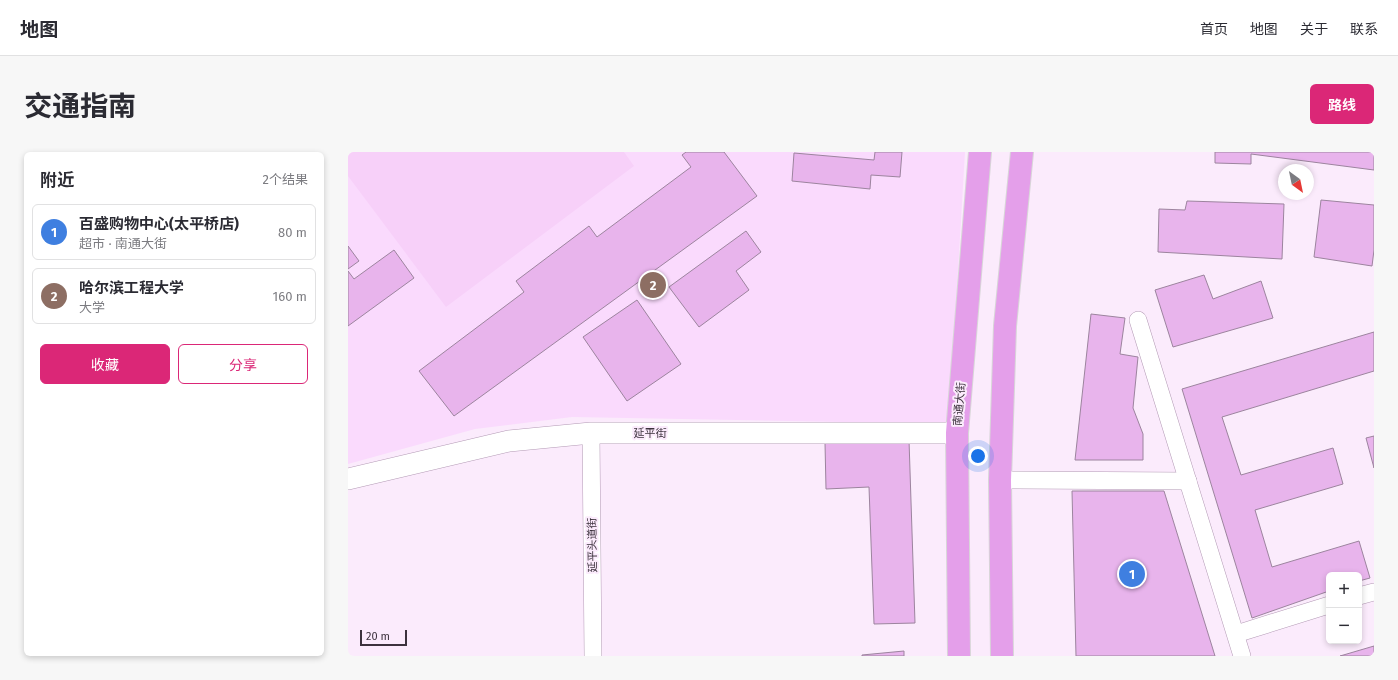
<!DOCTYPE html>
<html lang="zh">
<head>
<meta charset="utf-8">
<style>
  :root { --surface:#fff; --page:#f7f7f7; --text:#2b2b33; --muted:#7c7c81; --line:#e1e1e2; --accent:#db2777 }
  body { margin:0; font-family:"Fira Sans","Noto Sans SC",sans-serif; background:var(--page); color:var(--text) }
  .controls { position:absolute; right:12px; bottom:12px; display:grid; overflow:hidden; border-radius:6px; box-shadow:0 2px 6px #0003 }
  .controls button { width:36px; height:36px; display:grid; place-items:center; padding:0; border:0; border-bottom:1px solid var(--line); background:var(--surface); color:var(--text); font:20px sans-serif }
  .compass { position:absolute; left:930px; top:12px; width:36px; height:36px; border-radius:50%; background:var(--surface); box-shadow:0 2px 6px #0003; rotate:147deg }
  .scale { position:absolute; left:12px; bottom:10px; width:47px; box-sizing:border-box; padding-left:4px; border:2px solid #3c323d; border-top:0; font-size:11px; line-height:14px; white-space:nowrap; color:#3c323d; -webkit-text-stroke:3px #fbebfc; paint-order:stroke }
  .you { position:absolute; left:630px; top:304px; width:14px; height:14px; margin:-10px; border:3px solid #fff; border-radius:50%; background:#1a73e8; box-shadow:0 0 0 6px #1a73e833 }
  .badge { display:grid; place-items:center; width:26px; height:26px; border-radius:50%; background:var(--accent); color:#fff; font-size:13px; font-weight:700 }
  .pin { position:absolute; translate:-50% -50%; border:2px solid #fff; box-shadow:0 1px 4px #0006 }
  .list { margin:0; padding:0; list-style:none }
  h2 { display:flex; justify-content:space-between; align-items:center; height:52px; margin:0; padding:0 16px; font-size:17px }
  h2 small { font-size:13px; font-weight:400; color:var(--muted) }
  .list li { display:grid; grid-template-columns:26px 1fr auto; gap:12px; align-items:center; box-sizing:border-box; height:56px; margin:0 8px 8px; padding:0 8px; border:1px solid var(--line); border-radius:6px }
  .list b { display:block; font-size:15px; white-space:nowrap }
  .list p { margin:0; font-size:13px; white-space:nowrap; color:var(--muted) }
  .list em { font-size:13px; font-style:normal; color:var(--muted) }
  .actions { display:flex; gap:8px; padding:12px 16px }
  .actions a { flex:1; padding:9px 0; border:1px solid var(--accent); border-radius:6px; text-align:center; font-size:14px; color:var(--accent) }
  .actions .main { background:var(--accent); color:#fff }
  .map { position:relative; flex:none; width:1026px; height:504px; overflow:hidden; border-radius:6px }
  header { display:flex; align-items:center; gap:24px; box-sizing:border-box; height:56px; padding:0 20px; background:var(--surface); border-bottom:1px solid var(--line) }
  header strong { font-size:19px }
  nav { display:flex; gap:22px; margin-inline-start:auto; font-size:14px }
  .intro { display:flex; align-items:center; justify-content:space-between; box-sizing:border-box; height:96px; padding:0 24px }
  h1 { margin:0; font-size:28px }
  .button { padding:10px 18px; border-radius:6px; background:var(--accent); color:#fff; font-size:14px; font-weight:700 }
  main { display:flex; gap:24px; padding:0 24px }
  aside { flex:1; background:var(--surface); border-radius:6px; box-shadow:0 2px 6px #0003 }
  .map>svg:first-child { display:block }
</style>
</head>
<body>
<header>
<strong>地图</strong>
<nav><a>首页</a><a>地图</a><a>关于</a><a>联系</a></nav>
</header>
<div class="intro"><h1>交通指南</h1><a class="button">路线</a></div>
<main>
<aside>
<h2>附近<small>2个结果</small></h2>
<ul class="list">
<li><span class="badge" style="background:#3f7fe0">1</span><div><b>百盛购物中心(太平桥店)</b><p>超市 · 南通大街</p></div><em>80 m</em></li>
<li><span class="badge" style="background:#8d6e63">2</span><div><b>哈尔滨工程大学</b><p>大学</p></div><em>160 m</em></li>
</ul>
<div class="actions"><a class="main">收藏</a><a>分享</a></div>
</aside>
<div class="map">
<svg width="1026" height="504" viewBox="0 0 1026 504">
  <rect width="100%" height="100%" fill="#fbebfc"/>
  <!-- built -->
  <path fill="#fadafd" d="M0,0H617L601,272L224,265L127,277L0,312Z"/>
  <!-- green -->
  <path fill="#f7d0f9" d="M0,0H276L286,14L98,155L0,24Z"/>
  <!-- building -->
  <g fill="#e8b4ec" stroke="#9c849e">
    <path d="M338,0H376L409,44L106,264L71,219L176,140L168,129L241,74L249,85L343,15L334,3Z"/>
    <path d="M527,0H554L552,25L523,23L522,37L444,29L446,1L526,8Z"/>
    <path d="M867,0H1026V18L903,2V12L867,11Z"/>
    <path d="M973,48L1026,53V98L1024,114L966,105Z"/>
    <path d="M839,49L936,52L934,107L810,100L811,57L837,58Z"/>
    <path d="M398,79L413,100L388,119L401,138L351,175L321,135Z"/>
    <path d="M0,94L11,109L0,117Z"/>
    <path d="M46,98L66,126L0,174V119L6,127Z"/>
    <path d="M856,123L865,147L913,129L925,166L825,195L807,138Z"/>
    <path d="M289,148L333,212L279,249L235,185Z"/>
    <path d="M743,162L777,166L772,202L790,205L785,256L795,282V308H727Z"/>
    <path d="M1026,180V219L874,265L893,323L985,296L995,332L907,358L924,415L1011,389L1022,426L1011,429V423H981V439L904,466L834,237Z"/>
    <path d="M1026,284V316L1018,286Z"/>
    <path d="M561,288L567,471L526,472L521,335L478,337L477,291Z"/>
    <path d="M724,339H816L867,504H728Z"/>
    <path d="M1026,494V504H992Z"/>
    <path d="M556,499V504H514V503Z"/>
  </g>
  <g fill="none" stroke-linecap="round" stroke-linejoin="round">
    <!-- minor casing -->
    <g stroke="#b39ab5" stroke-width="18">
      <g id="minor">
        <path d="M790,168L894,504"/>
        <path d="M243,281L245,504"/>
        <path d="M652,328L840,329"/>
        <path d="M1011,444L1026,440"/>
        <path d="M888,482L981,453"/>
      </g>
    </g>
    <!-- tertiary casing -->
    <g stroke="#b39ab5" stroke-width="22">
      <path id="tertiary" d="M0,327L161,289L243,281H609"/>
    </g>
    <!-- trunk casing -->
    <g stroke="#d8d6d8" stroke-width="24">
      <g id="trunk">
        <path d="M611,504L609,281L632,0"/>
        <path d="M654,504L652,328L657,174L674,0"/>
      </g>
    </g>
    <!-- minor -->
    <use href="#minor" stroke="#fff" stroke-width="17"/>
    <!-- tertiary -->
    <use href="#tertiary" stroke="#fff" stroke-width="21"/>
    <!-- trunk -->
    <use href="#trunk" stroke="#e49fea" stroke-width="22"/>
  </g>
  <g text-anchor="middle" stroke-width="4" stroke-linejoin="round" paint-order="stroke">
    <!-- street labels -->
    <g font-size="11" fill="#3c323d" stroke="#fbebfc">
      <text transform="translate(611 252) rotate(-85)" y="4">南通大街</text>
      <text x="302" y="285">延平街</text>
      <text transform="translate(244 393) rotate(-91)" y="4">延平头道街</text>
    </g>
  </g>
</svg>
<div class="controls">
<button>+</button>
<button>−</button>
</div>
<svg class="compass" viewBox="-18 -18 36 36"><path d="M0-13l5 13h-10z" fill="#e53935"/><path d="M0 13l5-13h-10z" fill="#7c7c81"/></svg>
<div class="scale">20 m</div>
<div class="you"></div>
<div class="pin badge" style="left:784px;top:422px;background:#3f7fe0">1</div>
<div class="pin badge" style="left:305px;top:133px;background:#8d6e63">2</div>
</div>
</main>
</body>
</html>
